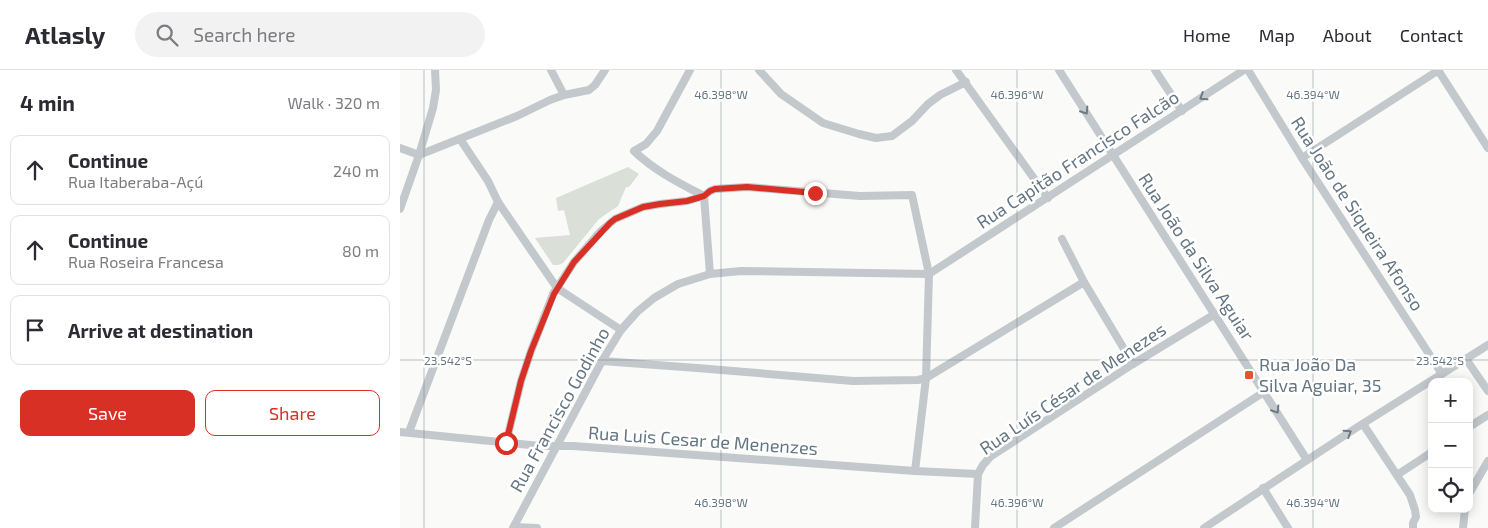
<!DOCTYPE html>
<html lang="en">
<head>
<meta charset="utf-8">
<style>
  :root { --surface:#fff; --page:#f2f2f3; --text:#2b2b33; --muted:#7c7c81; --line:#e1e1e2; --accent:#d93025 }
  body { margin:0; font-family:"Exo 2",sans-serif; background:var(--page); color:var(--text) }
  .controls { position:absolute; right:15px; bottom:15px; display:grid; overflow:hidden; border-radius:10px; box-shadow:0 2px 12px #0003 }
  .controls button { width:45px; height:45px; display:grid; place-items:center; padding:0; border:0; border-bottom:1px solid var(--line); background:var(--surface); color:var(--text); font:25px sans-serif }
  .stop { position:absolute; width:15px; height:15px; margin:-11px; border:4px solid #d93025; border-radius:50%; background:#fff }
  .stop.end { background:#d93025; border-color:#fff; box-shadow:0 1px 5px #0008 }
  .list { margin:0; padding:0; list-style:none }
  h2 { display:flex; justify-content:space-between; align-items:center; height:65px; margin:0; padding:0 20px; font-size:21px }
  h2 small { font-size:16px; font-weight:400; color:var(--muted) }
  .list li { display:grid; grid-template-columns:32px 1fr auto; gap:15px; align-items:center; box-sizing:border-box; height:70px; margin:0 10px 10px; padding:0 10px; border:1px solid var(--line); border-radius:10px }
  .list b { display:block; font-size:19px; white-space:nowrap }
  .list p { margin:0; font-size:16px; white-space:nowrap; color:var(--muted) }
  .list em { font-size:16px; font-style:normal; color:var(--muted) }
  .actions { display:flex; gap:10px; padding:15px 20px }
  .actions a { flex:1; padding:11px 0; border:1px solid var(--accent); border-radius:10px; text-align:center; font-size:18px; color:var(--accent) }
  .actions .main { background:var(--accent); color:#fff }
  .icon { flex:none; width:28px; height:28px; fill:none; stroke:currentColor; stroke-width:2; stroke-linecap:round; stroke-linejoin:round }
  .map { position:relative; flex:none; width:1088px; height:458px; overflow:hidden }
  header { display:flex; align-items:center; gap:30px; box-sizing:border-box; height:70px; padding:0 25px; background:var(--surface); border-bottom:1px solid var(--line) }
  header strong { font-size:24px }
  nav { display:flex; gap:28px; margin-inline-start:auto; font-size:18px }
  .search { width:350px; height:45px; background:var(--page); display:flex; align-items:center; gap:12px; box-sizing:border-box; padding:0 18px; border-radius:28px; color:var(--muted); font-size:19px }
  main { display:flex }
  aside { flex:1; background:var(--surface) }
  .map>svg:first-child { display:block }
</style>
</head>
<body>
<header>
<strong>Atlasly</strong>
<div class="search"><svg class="icon" aria-label="search" viewBox="0 0 24 24"><circle cx="10" cy="10" r="6"/><path d="M15 15l6 6"/></svg>Search here</div>
<nav><a>Home</a><a>Map</a><a>About</a><a>Contact</a></nav>
</header>
<main>
<aside>
<h2>4 min<small>Walk · 320 m</small></h2>
<ul class="list">
<li><svg class="icon" aria-label="ahead" viewBox="0 0 24 24"><path d="M12 20V5M6 11l6-6 6 6"/></svg><div><b>Continue</b><p>Rua Itaberaba-Açú</p></div><em>240 m</em></li>
<li><svg class="icon" aria-label="ahead" viewBox="0 0 24 24"><path d="M12 20V5M6 11l6-6 6 6"/></svg><div><b>Continue</b><p>Rua Roseira Francesa</p></div><em>80 m</em></li>
<li><svg class="icon" aria-label="arrive" viewBox="0 0 24 24"><path d="M6 21V4h12l-3 4 3 4H6"/></svg><div><b>Arrive at destination</b></div></li>
</ul>
<div class="actions"><a class="main">Save</a><a>Share</a></div>
</aside>
<div class="map">
<svg width="1088" height="458" viewBox="0 0 1088 458">
  <rect width="100%" height="100%" fill="#fafaf8"/>
  <!-- green -->
  <path fill="#dadfd7" d="M228,97L239,104L229,117H226L218,136L199,149L163,193L158,195H153L135,168L170,165L164,140L158,141L156,128Z"/>
  <g fill="none" stroke-linecap="round" stroke-linejoin="round">
    <!-- minor -->
    <g stroke="#c3c8cc" stroke-width="8">
      <path d="M151,0L164,25"/>
      <path d="M290,0L257,61L246,74L234,81C255,101 279,113 304,126"/>
      <path d="M359,0L381,24L423,53L459,64L476,68L492,66L512,51L528,34L540,25L566,12"/>
      <path d="M556,0L648,128"/>
      <path d="M659,0L907,390"/>
      <path d="M755,0L782,41"/>
      <path d="M848,0L902,88L1042,304"/>
      <path d="M1038,0L1088,78"/>
      <path d="M60,69L88,111L98,132L157,218L221,260"/>
      <path d="M0,78L19,85"/>
      <path d="M19,85L117,46L150,30L164,25L189,20L195,15L205,0"/>
      <path d="M902,88L1039,0"/>
      <path d="M304,126L310,204"/>
      <path d="M0,139L19,85L33,38L36,20L35,0"/>
      <path d="M662,169L684,212L733,294"/>
      <path d="M529,204L844,0"/>
      <path d="M1066,289L1088,321"/>
      <path d="M202,291L297,298L453,311L518,310L526,308L684,212"/>
      <path d="M963,354L1010,425L1015,440L1016,447L1013,453V458"/>
      <path d="M1069,357L1088,345"/>
      <path d="M0,362L140,376H173L515,401L578,404L583,395L590,387L733,294L815,244"/>
      <path d="M9,362L89,150L98,132"/>
      <path d="M106,373L121,311L131,281L153,224L174,192L201,161L215,149L243,137L260,134L287,131L304,126L310,121L315,119L347,117L460,126L512,125L529,204L526,308L515,401"/>
      <path d="M997,405L1032,382"/>
      <path d="M863,418L888,458"/>
      <path d="M1069,424L1088,391"/>
      <path d="M114,457L137,458"/>
      <path d="M113,458L202,291L221,260L237,242L254,228L278,214L310,204L341,201L529,204"/>
      <path d="M575,458L578,404"/>
      <path d="M654,458L864,322"/>
      <path d="M804,458L956,358L1088,275"/>
      <path d="M1063,458L1065,439"/>
    </g>
  </g>
  <!-- one-way arrows -->
  <defs><path id="oneway-chevron" d="M-2-3.5L2.5 0L-2 3.5" fill="none" stroke-width="1.6" stroke-linecap="round" stroke-linejoin="round" transform="scale(1.25)"/></defs>
  <g stroke="#6a7a87">
    <use href="#oneway-chevron" transform="translate(803 27) rotate(147)"/>
    <use href="#oneway-chevron" transform="translate(685 41) rotate(57)"/>
    <use href="#oneway-chevron" transform="translate(876 340) rotate(57)"/>
    <use href="#oneway-chevron" transform="translate(948 363) rotate(-33)"/>
  </g>
  <g fill="none" stroke-linecap="round" stroke-linejoin="round">
    <!-- route -->
    <path stroke="#d93025" stroke-width="6" d="M106,373L121,311L131,281L154,224L174,192L210,153L215,149L243,137L260,134L287,131L304,126L310,121L315,119L347,117L415,123"/>
  </g>
  <!-- ticks -->
  <path fill="none" stroke="#657683" stroke-width="1" stroke-opacity="0.45" d="M24,0V458M321,0V458M617,0V458M913,0V458M0,290H1088"/>
  <!-- markers -->
  <rect fill="#e4572e" stroke="#fff" stroke-width="2" x="844" y="300" width="10" height="10" rx="2.5"/>
  <g text-anchor="middle" stroke-width="5" stroke-linejoin="round" paint-order="stroke">
    <!-- street labels -->
    <g font-size="18" fill="#657683" stroke="#fff">
      <text transform="translate(678 90) rotate(-33)" y="6">Rua Capitão Francisco Falcão</text>
      <text transform="translate(957 144) rotate(57)" y="6">Rua João de Siqueira Afonso</text>
      <text transform="translate(796 187) rotate(57)" y="6">Rua João da Silva Aguiar</text>
      <text transform="translate(673 319) rotate(-34)" y="6">Rua Luís César de Menezes</text>
      <text transform="translate(160 340) rotate(-61)" y="6">Rua Francisco Godinho</text>
      <text transform="translate(303 371) rotate(4)" y="6">Rua Luis Cesar de Menenzes</text>
    </g>
    <!-- poi labels -->
    <g font-size="18" fill="#657683" stroke="#fff" text-anchor="start">
      <text x="859" y="301">Rua João Da<tspan x="859" dy="21">Silva Aguiar, 35</tspan></text>
    </g>
  </g>
  <g font-size="12" text-anchor="middle" fill="#657683" stroke="#fff" stroke-width="5" stroke-linejoin="round" paint-order="stroke">
    <text x="321" y="29">46.398°W</text>
    <text x="617" y="29">46.396°W</text>
    <text x="913" y="29">46.394°W</text>
    <text x="48" y="295">23.542°S</text>
    <text x="1040" y="295">23.542°S</text>
    <text x="321" y="437">46.398°W</text>
    <text x="617" y="437">46.396°W</text>
    <text x="913" y="437">46.394°W</text>
  </g>
</svg>
<div class="controls">
<button>+</button>
<button>−</button>
<button><svg class="icon" aria-label="locate" viewBox="0 0 24 24"><circle cx="12" cy="12" r="6"/><path d="M12 2v4M12 18v4M2 12h4M18 12h4"/></svg></button>
</div>
<div class="stop" style="left:106px;top:373px"></div>
<div class="stop end" style="left:415px;top:123px"></div>
</div>
</main>
</body>
</html>
